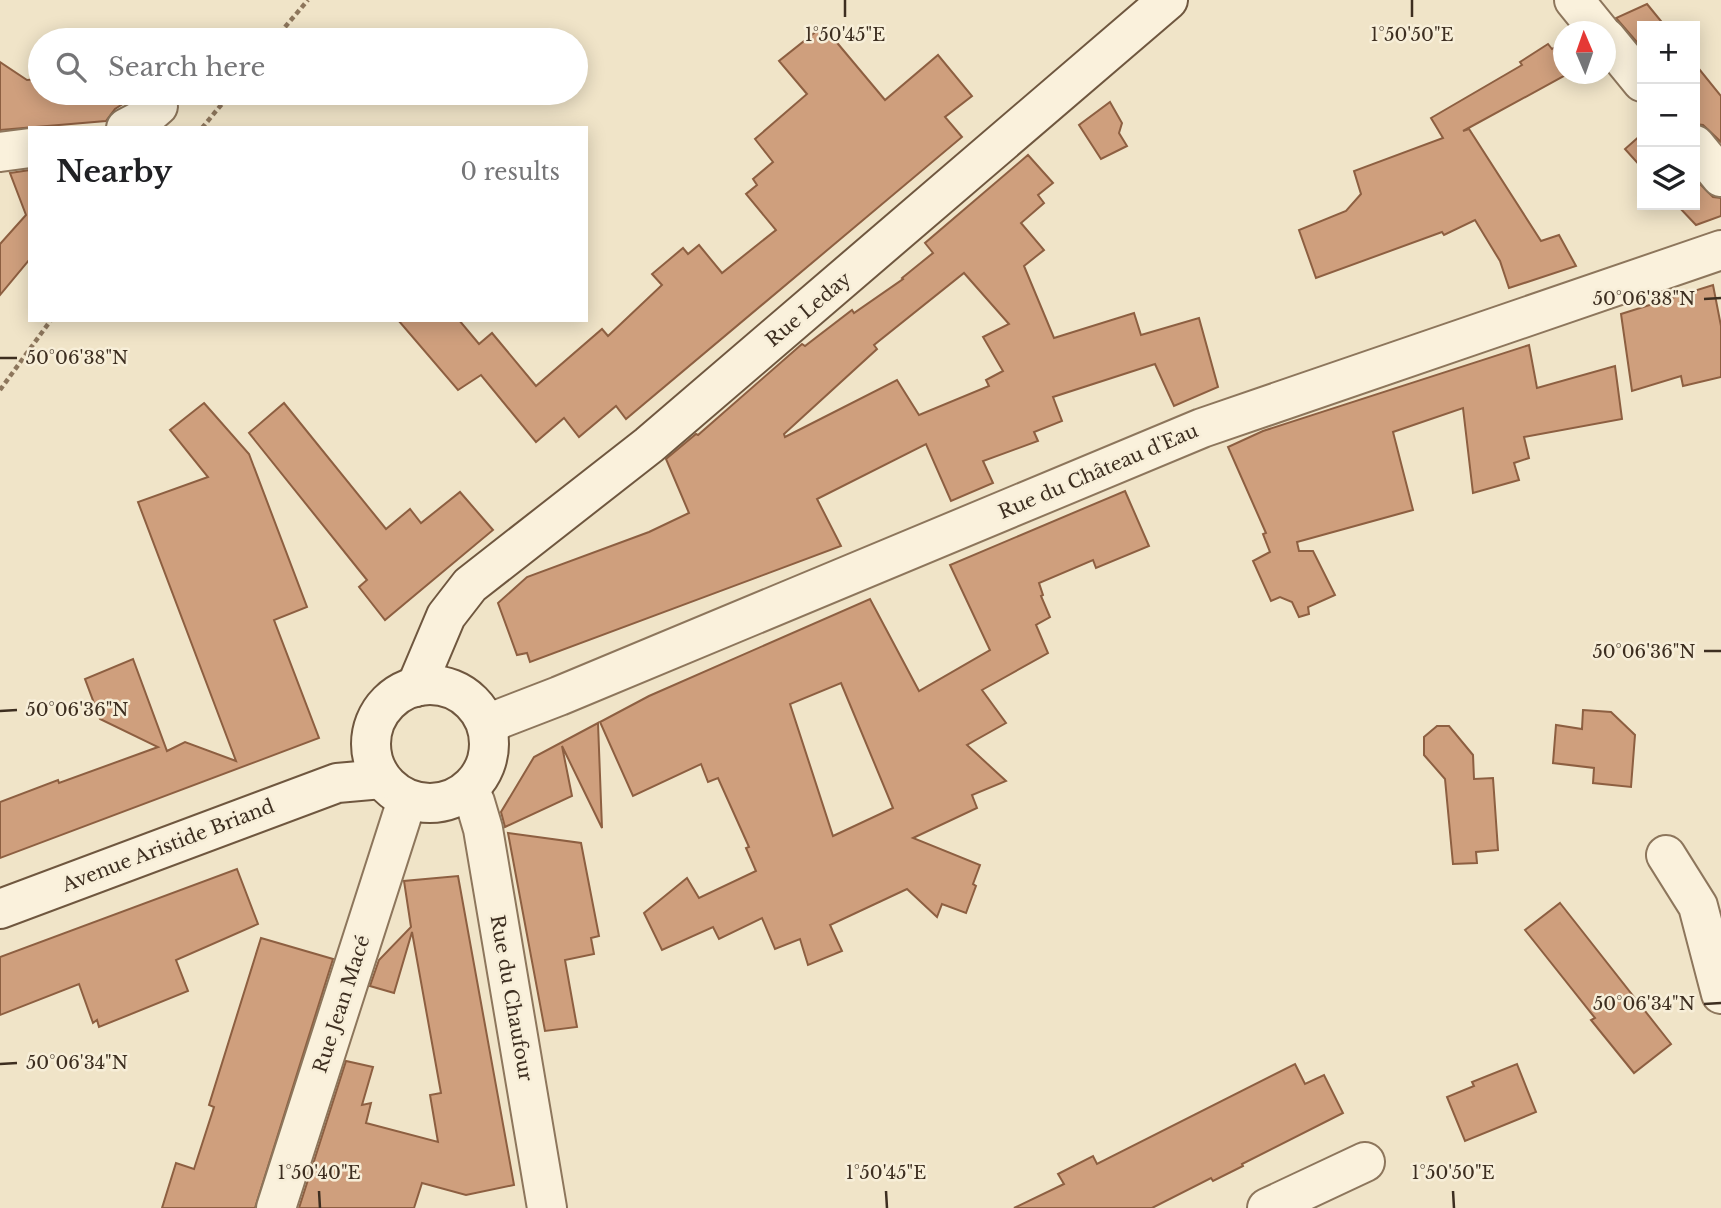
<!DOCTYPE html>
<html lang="en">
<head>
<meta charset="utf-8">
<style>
  :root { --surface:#fff; --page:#f2f2f2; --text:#202124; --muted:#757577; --line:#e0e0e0 }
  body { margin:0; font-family:"Libre Baskerville",serif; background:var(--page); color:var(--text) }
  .controls { position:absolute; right:21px; top:21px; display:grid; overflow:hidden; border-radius:0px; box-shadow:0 4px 18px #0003 }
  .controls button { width:63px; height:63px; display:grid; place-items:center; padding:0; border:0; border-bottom:2px solid var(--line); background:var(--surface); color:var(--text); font:35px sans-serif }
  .compass { position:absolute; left:1553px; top:21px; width:63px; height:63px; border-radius:50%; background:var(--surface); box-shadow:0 4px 18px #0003; rotate:358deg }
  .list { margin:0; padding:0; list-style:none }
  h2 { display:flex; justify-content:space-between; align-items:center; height:91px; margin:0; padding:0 28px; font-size:30px }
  h2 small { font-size:23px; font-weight:400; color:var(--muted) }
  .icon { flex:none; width:38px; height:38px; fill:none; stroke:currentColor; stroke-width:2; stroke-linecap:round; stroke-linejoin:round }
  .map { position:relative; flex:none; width:1721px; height:1208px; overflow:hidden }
  .search { position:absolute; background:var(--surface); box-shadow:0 4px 18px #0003; left:28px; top:28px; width:560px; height:77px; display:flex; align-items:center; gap:18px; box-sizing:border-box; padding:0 24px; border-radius:38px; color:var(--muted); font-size:26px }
  .panel { position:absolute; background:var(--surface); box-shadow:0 4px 18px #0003; left:28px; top:126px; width:560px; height:196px; border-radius:0px }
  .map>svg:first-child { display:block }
</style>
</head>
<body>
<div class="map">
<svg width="1721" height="1208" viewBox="0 0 1721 1208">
  <rect width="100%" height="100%" fill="#f0e4c8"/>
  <!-- building -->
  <g fill="#cf9f7d" stroke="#8d5f41" stroke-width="2" fill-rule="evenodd">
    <path d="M1647,4L1665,26H1642V48L1616,18Z"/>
    <path d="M823,26L885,100L938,55L972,96L945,117L962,137L626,419L616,406L579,437L564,418L536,442L481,375L458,390L398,320H459L479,344L492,333L536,386L602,329L608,336L662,285L652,274L683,248L688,254L699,245L722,273L776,230L746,194L757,185L753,179L773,162L755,139L807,94L779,61Z"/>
    <path d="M1564,41V76L1463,131L1469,129L1541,241L1559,235L1576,266L1509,288L1500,261L1475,220L1444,235L1442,232L1316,278L1299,230L1346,211L1361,194L1354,171L1443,138L1431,118L1522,65L1520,62L1548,44L1552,49Z"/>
    <path d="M0,62L27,80L40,79V93H140L115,109L106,121L0,130Z"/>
    <path d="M1695,64L1721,96V142L1703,125L1695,124Z"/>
    <path d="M1110,102L1122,123L1119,133L1127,146L1101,159L1079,125Z"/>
    <path d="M1642,134V168L1625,149Z"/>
    <path d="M1028,155L1053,183L1038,195L1044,203L1021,223L1044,250L1024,266L1054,338L1134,313L1141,335L1199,318L1218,387L1174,406L1155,364L1053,397L1062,421L1034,432L1038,441L983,461L993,483L951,501L926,444L817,499L841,546L530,662L527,653L517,655L498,603L527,577L649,532L689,513L666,459L696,434L698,435L802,344L805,346L852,310L854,313L903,279L902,278L933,253L925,243ZM964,273L1009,324L983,337L1003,371L986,380L989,386L919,415L897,380L785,437L784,434L877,349L874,345Z"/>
    <path d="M30,170V259L0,295V244L26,215L10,173Z"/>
    <path d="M1695,179L1713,197L1721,198V216L1696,225L1677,205H1695Z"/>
    <path d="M1713,285L1721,326V377L1683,386L1681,376L1632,391L1621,314Z"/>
    <path d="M1529,345L1537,388L1615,366L1622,419L1524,437L1529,458L1514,463L1519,480L1473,493L1463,408L1393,432L1413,510L1297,542L1299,551H1313L1335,595L1308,607L1309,614L1299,617L1292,602L1280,597L1271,601L1253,561L1270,552L1263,534L1266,533L1228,447L1263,431Z"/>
    <path d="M204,403L249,454L307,607L274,620L319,738L0,858V802L58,780L59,783L158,747L100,719L85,679L133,659L167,751L185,742L236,761L138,502L208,477L170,430Z"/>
    <path d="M284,403L386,529L410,509L421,523L460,492L493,530L385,620L359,587L367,580L249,433Z"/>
    <path d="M1125,491L1149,546L1096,568L1093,560L1039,583L1043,595L1041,596L1050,617L1036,625L1048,653L982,690L1006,723L967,745L1006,781L972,795L977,808L913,838L980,865L973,884L976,886L966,913L942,904L937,917L907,889L830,925L842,951L808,965L800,939L775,949L762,918L719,939L713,927L662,950L644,913L687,878L699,898L756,871L746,848L749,847L718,778L708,782L701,764L633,796L600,722L649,696L870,599L919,691L990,650L950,565ZM841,683L893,808L833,836L790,704Z"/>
    <path d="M1583,710L1611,712L1635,735L1631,787L1593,783L1594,768L1553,763L1556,725L1582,729Z"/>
    <path d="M598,723L602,828L562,746L572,796L505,827L501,812L534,757Z"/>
    <path d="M1437,726H1449L1473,755L1474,779L1493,778L1498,850L1476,852L1477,863L1453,864L1445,779L1424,755V737Z"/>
    <path d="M508,833L581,843L599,936L591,938L594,954L565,960L577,1027L545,1031Z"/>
    <path d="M237,869L258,924L176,960L188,991L99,1027L97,1020L93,1023L79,984L0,1015V957Z"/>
    <path d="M458,876L514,1185L466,1195L422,1183L414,1208H299L346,1061L373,1067L362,1105L371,1103L366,1123L438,1142L430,1095L441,1093L412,932L394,993L370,986L379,960L411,927L404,881Z"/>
    <path d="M1560,903L1671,1044L1634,1073L1591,1020L1595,1018L1525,930Z"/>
    <path d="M261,938L333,959L255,1208H162L176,1163L194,1169L214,1107L209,1105Z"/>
    <path d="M1295,1064L1305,1084L1324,1075L1343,1113L1242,1164L1243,1166L1213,1181L1211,1178L1152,1208H1014L1064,1184L1058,1174L1093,1156L1097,1164Z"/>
    <path d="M1517,1064L1536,1112L1465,1141L1447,1097L1474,1086L1472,1082Z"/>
  </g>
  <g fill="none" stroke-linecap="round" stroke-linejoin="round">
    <!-- minor casing -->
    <g stroke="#8d765c" stroke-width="42">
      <g id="minor">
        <path d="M1574,0L1600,32"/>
        <path d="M1606,38L1642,82"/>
        <path d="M126,128L143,119L158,106"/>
        <path d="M1695,145L1721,177"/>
        <path d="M0,152L30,148"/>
        <path d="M487,726L502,718L559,696L1202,428L1721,250"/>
        <path d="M469,790L475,802L483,829L547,1208"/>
        <path d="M1666,855L1698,906L1721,994"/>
        <path d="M276,1208L407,800"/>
        <path d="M1267,1208L1365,1162"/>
      </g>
    </g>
    <!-- secondary casing -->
    <g stroke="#6f573f" stroke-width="42">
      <g id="secondary">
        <circle cx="430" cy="744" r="59"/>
        <path d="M416,687L446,616L470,585L649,445L1168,0"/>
        <path d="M0,909L337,783L382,779"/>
      </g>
    </g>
    <!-- path -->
    <g stroke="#8d765c" stroke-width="4.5" stroke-dasharray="5 3.5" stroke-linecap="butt">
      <path d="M274,40L308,0"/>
      <path d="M202,128L231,93"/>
      <path d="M0,390L51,320"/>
    </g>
    <!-- minor -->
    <use href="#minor" stroke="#faf1dc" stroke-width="38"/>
    <!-- secondary -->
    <use href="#secondary" stroke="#faf1dc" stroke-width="38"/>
  </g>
  <!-- ticks -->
  <path fill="none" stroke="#3d2e20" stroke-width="2.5" d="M845,0V17M1412,0V17M1704,299L1721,298M0,358H17M1704,651H1721M0,711L17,710M1704,1004L1721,1003M0,1064L17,1063M319,1191L320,1208M886,1191L887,1208M1453,1191L1454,1208"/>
  <g text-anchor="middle" stroke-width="5" stroke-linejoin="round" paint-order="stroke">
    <!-- street labels -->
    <g font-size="19" fill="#3d2e20" stroke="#f7eed8">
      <text transform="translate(808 309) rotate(-40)" y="7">Rue Leday</text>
      <text transform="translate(1098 471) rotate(-23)" y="7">Rue du Château d'Eau</text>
      <text transform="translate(168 845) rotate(-21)" y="7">Avenue Aristide Briand</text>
      <text transform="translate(512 998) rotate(80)" y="7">Rue du Chaufour</text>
      <text transform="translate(341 1004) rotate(-72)" y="7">Rue Jean Macé</text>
    </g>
  </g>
  <g font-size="18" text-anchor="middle" fill="#3d2e20" stroke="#f7eed8" stroke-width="5" stroke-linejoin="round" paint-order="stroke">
    <text x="845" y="41">1°50'45"E</text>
    <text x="1412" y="41">1°50'50"E</text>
    <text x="1644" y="305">50°06'38"N</text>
    <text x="77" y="364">50°06'38"N</text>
    <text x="1644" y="658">50°06'36"N</text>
    <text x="77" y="716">50°06'36"N</text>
    <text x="1644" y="1010">50°06'34"N</text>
    <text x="77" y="1069">50°06'34"N</text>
    <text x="319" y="1179">1°50'40"E</text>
    <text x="886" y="1179">1°50'45"E</text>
    <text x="1453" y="1179">1°50'50"E</text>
  </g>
</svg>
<div class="controls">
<button>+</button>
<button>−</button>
<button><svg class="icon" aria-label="layers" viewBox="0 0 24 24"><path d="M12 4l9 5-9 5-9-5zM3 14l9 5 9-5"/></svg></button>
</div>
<svg class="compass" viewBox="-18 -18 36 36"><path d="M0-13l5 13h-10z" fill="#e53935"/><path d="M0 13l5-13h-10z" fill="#757577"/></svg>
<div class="search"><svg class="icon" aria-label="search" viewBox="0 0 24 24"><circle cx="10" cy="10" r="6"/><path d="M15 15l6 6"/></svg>Search here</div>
<section class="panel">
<h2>Nearby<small>0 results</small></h2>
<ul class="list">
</ul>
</section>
</div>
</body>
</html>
